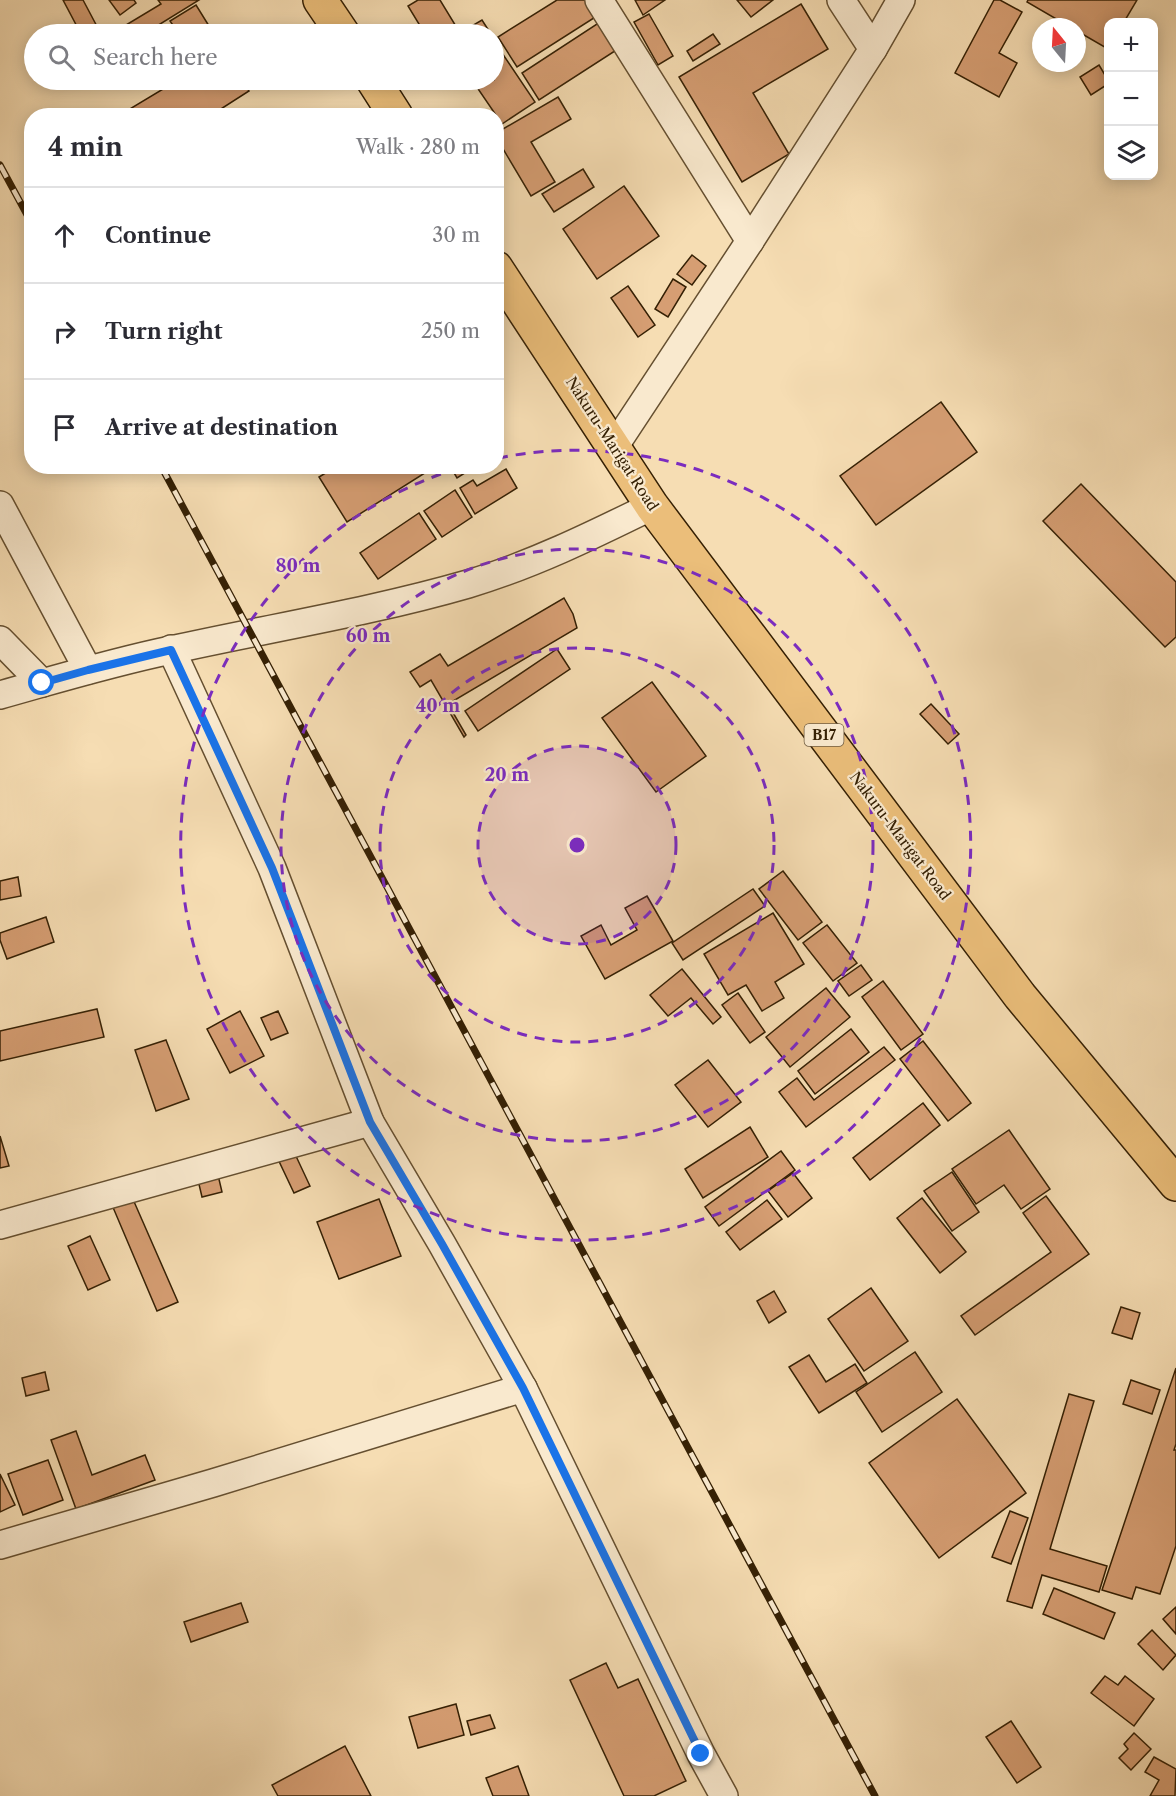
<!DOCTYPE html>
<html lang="en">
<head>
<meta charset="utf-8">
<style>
  :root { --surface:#fff; --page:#f2f2f3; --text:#2b2b33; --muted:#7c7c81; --line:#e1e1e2 }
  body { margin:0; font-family:"Libre Caslon Text",serif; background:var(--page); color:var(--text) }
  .controls { position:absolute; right:18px; top:18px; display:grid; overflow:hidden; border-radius:12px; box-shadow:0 3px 15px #0003 }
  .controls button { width:54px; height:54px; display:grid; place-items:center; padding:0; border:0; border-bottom:2px solid var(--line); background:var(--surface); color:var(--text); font:30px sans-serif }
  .compass { position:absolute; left:1032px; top:18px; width:54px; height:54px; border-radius:50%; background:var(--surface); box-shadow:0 3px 15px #0003; rotate:342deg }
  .stop { position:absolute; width:18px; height:18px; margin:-14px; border:4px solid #1a73e8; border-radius:50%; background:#fff }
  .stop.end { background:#1a73e8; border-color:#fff; box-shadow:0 2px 6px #0008 }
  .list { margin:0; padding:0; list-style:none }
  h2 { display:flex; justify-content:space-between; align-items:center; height:78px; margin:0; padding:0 24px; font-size:26px }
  h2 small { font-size:20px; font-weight:400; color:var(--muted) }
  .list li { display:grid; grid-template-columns:39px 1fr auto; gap:18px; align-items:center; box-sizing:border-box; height:96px; padding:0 24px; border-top:2px solid var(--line) }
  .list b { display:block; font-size:22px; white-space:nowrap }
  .list em { font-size:20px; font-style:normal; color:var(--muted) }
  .icon { flex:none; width:33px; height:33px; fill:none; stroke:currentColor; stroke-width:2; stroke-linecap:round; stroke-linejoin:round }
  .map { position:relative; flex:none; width:1176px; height:1796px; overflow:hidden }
  .search { position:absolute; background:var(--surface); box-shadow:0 3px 15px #0003; left:24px; top:24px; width:480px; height:66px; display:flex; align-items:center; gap:15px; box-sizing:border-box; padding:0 21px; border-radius:33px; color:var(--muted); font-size:22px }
  .panel { position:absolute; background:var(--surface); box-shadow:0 3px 15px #0003; left:24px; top:108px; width:480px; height:366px; border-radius:24px }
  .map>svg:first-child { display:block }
</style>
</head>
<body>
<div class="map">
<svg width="1176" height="1796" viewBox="0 0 1176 1796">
  <rect width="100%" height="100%" fill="#f6ddb3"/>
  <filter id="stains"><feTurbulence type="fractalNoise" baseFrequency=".00333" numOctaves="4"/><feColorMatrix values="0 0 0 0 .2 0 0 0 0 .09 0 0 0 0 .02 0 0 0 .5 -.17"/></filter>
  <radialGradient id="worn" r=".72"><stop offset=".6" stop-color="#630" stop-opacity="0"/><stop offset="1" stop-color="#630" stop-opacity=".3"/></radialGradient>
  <!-- building -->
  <g fill="#d69e73" stroke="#352004" stroke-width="1.5">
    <path d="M63,0H83L101,34H81Z"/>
    <path d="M109,0H134L136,3L120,15Z"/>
    <path d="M158,0H199L144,34H111L161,4Z"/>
    <path d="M418,0H440L460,33L482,20L491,34H425L408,6Z"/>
    <path d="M557,0H586L597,16L517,67L498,37Z"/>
    <path d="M635,0H665L643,15Z"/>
    <path d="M737,0H773L751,17Z"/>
    <path d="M994,0H1000L1022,12L999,53L1017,63L999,97L955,73Z"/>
    <path d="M1028,0H1137L1124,22H1108V49L1077,31V27H1070L1027,2Z"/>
    <path d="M801,4L828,49L753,93L789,154L742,182L679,77Z"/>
    <path d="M196,5L214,34H179L170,21Z"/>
    <path d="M649,14L673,56L658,65L634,22Z"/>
    <path d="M600,22L618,49L539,100L522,73Z"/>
    <path d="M713,34L720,44L693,61L687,51Z"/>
    <path d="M496,44L535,102L502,124L472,80H494V46Z"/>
    <path d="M1099,65L1108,80V84L1091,95L1080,77Z"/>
    <path d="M178,80H242L249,91L210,116H124L123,113Z"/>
    <path d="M558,97L571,119L531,142L555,182L531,196L496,137V133Z"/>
    <path d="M583,169L594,187L554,212L542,194Z"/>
    <path d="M624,186L659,236L597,279L563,229Z"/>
    <path d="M692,255L706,266L692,285L677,274Z"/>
    <path d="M673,279L686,287L668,317L655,309Z"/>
    <path d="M628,286L655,325L638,337L611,298Z"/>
    <path d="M941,402L977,452L876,525L840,476Z"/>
    <path d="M337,466H436L347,522L319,477Z"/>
    <path d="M450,466H476L457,478Z"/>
    <path d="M506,469L517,488L475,514L460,488L473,480L477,486Z"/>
    <path d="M1081,484L1176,582V637L1165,647L1043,521Z"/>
    <path d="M455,490L472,517L442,537L424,511Z"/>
    <path d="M419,513L436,539L378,579L360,553Z"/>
    <path d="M564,598L573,614L577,628L448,704L466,735L464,737L431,680L420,687L410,672L440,654L448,666Z"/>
    <path d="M557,649L570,669L478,731L465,711Z"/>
    <path d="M652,682L706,756L656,792L602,718Z"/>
    <path d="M931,704L959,734L948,744L920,714Z"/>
    <path d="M783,871L822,922L798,940L759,889Z"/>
    <path d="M18,877L21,896L0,900V881Z"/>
    <path d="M753,889L765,906L683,960L672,943Z"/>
    <path d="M647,896L673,941L605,979L581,936L601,925L611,945L637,930L625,908Z"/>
    <path d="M773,913L804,964L775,982L784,998L762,1011L746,985L728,995L704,954Z"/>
    <path d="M46,917L54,942L7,959L0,940V933Z"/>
    <path d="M827,925L857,963L833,981L803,943Z"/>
    <path d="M861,965L872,980L849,996L838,981Z"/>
    <path d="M682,969L721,1017L713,1024L691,998L668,1016L650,995Z"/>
    <path d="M883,981L923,1034L901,1050L862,997Z"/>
    <path d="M826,988L850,1017L790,1067L766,1037Z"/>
    <path d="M738,993L765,1032L750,1043L722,1005Z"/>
    <path d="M97,1009L104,1037L0,1061V1031Z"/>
    <path d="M240,1011L264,1056L230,1073L207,1029Z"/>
    <path d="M278,1011L288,1033L271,1040L261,1018Z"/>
    <path d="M851,1029L869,1052L815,1094L798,1071Z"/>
    <path d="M166,1040L189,1099L156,1111L135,1050Z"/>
    <path d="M923,1041L971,1103L948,1121L900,1059Z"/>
    <path d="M884,1047L895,1060L806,1127L779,1092L797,1078L814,1100Z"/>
    <path d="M708,1060L741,1102L708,1127L675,1085Z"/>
    <path d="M923,1103L940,1125L870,1180L853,1158Z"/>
    <path d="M750,1127L768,1157L703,1198L685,1169Z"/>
    <path d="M1009,1130L1050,1189L1021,1209L1004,1185L976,1204L952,1169Z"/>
    <path d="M0,1136L9,1166L0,1168Z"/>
    <path d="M781,1151L795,1170L719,1226L705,1207Z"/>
    <path d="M295,1154L310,1186L294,1193L277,1157Z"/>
    <path d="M952,1172L979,1212L952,1231L924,1191Z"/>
    <path d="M793,1173L812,1198L788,1217L768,1191Z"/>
    <path d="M218,1175L222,1192L202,1197L198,1180Z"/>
    <path d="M1046,1196L1089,1254L975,1335L961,1316L1051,1252L1023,1213Z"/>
    <path d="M132,1197L178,1302L157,1311L112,1205Z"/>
    <path d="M922,1198L966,1252L940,1273L897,1218Z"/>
    <path d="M379,1199L401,1256L339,1279L317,1222Z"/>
    <path d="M767,1200L782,1219L740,1250L726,1232Z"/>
    <path d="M90,1236L110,1280L88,1290L68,1246Z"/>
    <path d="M871,1288L908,1341L864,1371L828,1319Z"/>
    <path d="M774,1291L786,1312L769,1323L757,1301Z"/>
    <path d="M1121,1307L1140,1313L1132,1339L1112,1333Z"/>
    <path d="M915,1352L942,1392L882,1432L856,1392Z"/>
    <path d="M809,1355L826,1382L855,1364L867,1383L819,1413L789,1367Z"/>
    <path d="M1176,1368V1444L1174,1450H1176V1546L1160,1594L1136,1587L1132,1599L1102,1590Z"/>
    <path d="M45,1372L49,1390L26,1396L22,1378Z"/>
    <path d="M1131,1380L1160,1390L1152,1414L1123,1404Z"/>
    <path d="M1069,1394L1094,1401L1050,1549L1107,1566L1099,1592L1042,1575L1032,1608L1007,1601Z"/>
    <path d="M957,1399L1026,1493L939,1558L869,1463Z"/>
    <path d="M76,1431L92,1475L145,1455L155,1480L76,1509L51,1440Z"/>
    <path d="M48,1460L63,1500L23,1515L8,1474Z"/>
    <path d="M0,1474L15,1505L0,1512Z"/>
    <path d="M1010,1511L1028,1518L1011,1564L992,1557Z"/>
    <path d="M1054,1588L1115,1613L1104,1639L1043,1614Z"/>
    <path d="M241,1603L248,1622L191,1642L184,1622Z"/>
    <path d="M1176,1607V1634L1163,1619Z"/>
    <path d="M1152,1630L1176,1655L1163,1670L1138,1644Z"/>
    <path d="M606,1663L618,1688L638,1679L686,1781L654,1796H624L570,1680Z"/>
    <path d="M1105,1676L1118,1685L1125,1676L1154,1699L1134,1726L1091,1693Z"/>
    <path d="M456,1704L464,1735L418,1748L409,1717Z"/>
    <path d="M490,1715L495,1728L471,1735L467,1721Z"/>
    <path d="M1011,1721L1041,1767L1017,1783L986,1737Z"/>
    <path d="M1134,1733L1151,1749L1131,1770L1119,1758L1128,1749L1124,1744Z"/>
    <path d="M345,1746L371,1796H278L272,1785Z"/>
    <path d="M1154,1757L1176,1769L1175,1796H1150L1159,1780L1145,1772Z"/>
    <path d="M518,1766L529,1796H493L486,1778Z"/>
  </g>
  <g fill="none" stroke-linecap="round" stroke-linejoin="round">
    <!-- street casing -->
    <g stroke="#654f30" stroke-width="30">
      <g id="street">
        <path d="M599,0L750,241"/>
        <path d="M873,49L901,0"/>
        <path d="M614,447L750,241L873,49L841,0"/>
        <path d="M0,505L88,670"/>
        <path d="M0,640L42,683"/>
        <path d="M171,649L272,868L370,1122L442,1244L523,1388L701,1754L724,1796"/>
        <path d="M0,695C57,679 113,662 171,650C270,628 371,612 468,584C532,565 593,535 652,506"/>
        <path d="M0,1225L370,1122"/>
        <path d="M0,1545L213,1483L523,1388"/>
      </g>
    </g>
    <!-- primary casing -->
    <g stroke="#352004" stroke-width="36">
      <g id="primary">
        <path d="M320,0L343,34"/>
        <path d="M373,80L396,116"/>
        <path d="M496,268L652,506L1020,996L1176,1184"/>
      </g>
    </g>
    <!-- street -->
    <use href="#street" stroke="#f9e9ce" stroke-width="27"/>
    <!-- primary -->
    <use href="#primary" stroke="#ebbe7a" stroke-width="33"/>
    <!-- rail casing -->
    <g stroke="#352004" stroke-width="7">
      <g id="rail">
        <path d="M0,165L32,224"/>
        <path d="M161,466L875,1796"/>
      </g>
    </g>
    <!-- rail -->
    <use href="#rail" stroke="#f9e9ce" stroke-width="4.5" stroke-dasharray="14" stroke-linecap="butt"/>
  </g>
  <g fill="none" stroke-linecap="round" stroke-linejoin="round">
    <!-- route -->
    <path stroke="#1a73e8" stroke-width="8" d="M42,683L88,670L171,650L272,868L370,1122L442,1244L523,1388L701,1754"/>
  </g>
  <!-- distance rings -->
  <circle cx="577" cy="845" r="99" fill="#7b2cbf" fill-opacity=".12"/>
  <g fill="none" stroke="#7b2cbf" stroke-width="3" stroke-dasharray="10 8">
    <circle cx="577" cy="845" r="99"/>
    <circle cx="577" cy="845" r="197"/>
    <circle cx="577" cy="845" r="296"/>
    <path d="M498 458A395 395 0 1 1 462 467"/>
  </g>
  <g text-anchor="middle" stroke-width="4.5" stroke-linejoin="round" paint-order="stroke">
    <!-- shield labels -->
    <rect fill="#f9e9ce" stroke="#705c41" stroke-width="1.5" x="804.5" y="724" width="39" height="22" rx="4.5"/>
    <g font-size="14" font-weight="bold" fill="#352004">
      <text x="824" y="740">B17</text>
    </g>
    <!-- street labels -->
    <g font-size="15" fill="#352004" stroke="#f9e9ce">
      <text transform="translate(612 444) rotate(57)" y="5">Nakuru-Marigat Road</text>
      <text transform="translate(900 836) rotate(53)" y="5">Nakuru-Marigat Road</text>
    </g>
  </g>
  <circle cx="577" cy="845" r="9" fill="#7b2cbf" stroke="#f9e9ce" stroke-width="3"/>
  <g font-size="18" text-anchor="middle" font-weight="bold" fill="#7b2cbf" stroke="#f9e9ce" stroke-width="4.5" stroke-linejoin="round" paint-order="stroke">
    <text x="298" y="572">80 m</text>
    <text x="368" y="642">60 m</text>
    <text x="438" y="712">40 m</text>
    <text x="507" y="781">20 m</text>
  </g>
  <rect width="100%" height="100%" filter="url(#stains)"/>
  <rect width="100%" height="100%" fill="url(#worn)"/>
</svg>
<div class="controls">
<button>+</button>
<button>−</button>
<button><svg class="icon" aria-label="layers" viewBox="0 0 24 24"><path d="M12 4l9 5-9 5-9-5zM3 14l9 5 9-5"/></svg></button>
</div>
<svg class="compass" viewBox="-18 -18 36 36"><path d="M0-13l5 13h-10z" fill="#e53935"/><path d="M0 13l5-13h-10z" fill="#7c7c81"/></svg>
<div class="stop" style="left:42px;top:683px"></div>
<div class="stop end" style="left:701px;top:1754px"></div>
<div class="search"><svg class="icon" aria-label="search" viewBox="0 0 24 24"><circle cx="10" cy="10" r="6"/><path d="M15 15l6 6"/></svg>Search here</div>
<section class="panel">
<h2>4 min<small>Walk · 280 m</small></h2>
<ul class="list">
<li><svg class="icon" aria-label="ahead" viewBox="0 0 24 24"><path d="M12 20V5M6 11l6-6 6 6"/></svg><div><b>Continue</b></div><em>30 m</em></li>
<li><svg class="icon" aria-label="right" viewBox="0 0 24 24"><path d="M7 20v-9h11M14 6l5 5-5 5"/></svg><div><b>Turn right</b></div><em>250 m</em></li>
<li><svg class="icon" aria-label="arrive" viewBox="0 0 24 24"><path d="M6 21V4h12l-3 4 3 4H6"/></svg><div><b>Arrive at destination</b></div></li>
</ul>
</section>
</div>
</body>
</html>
